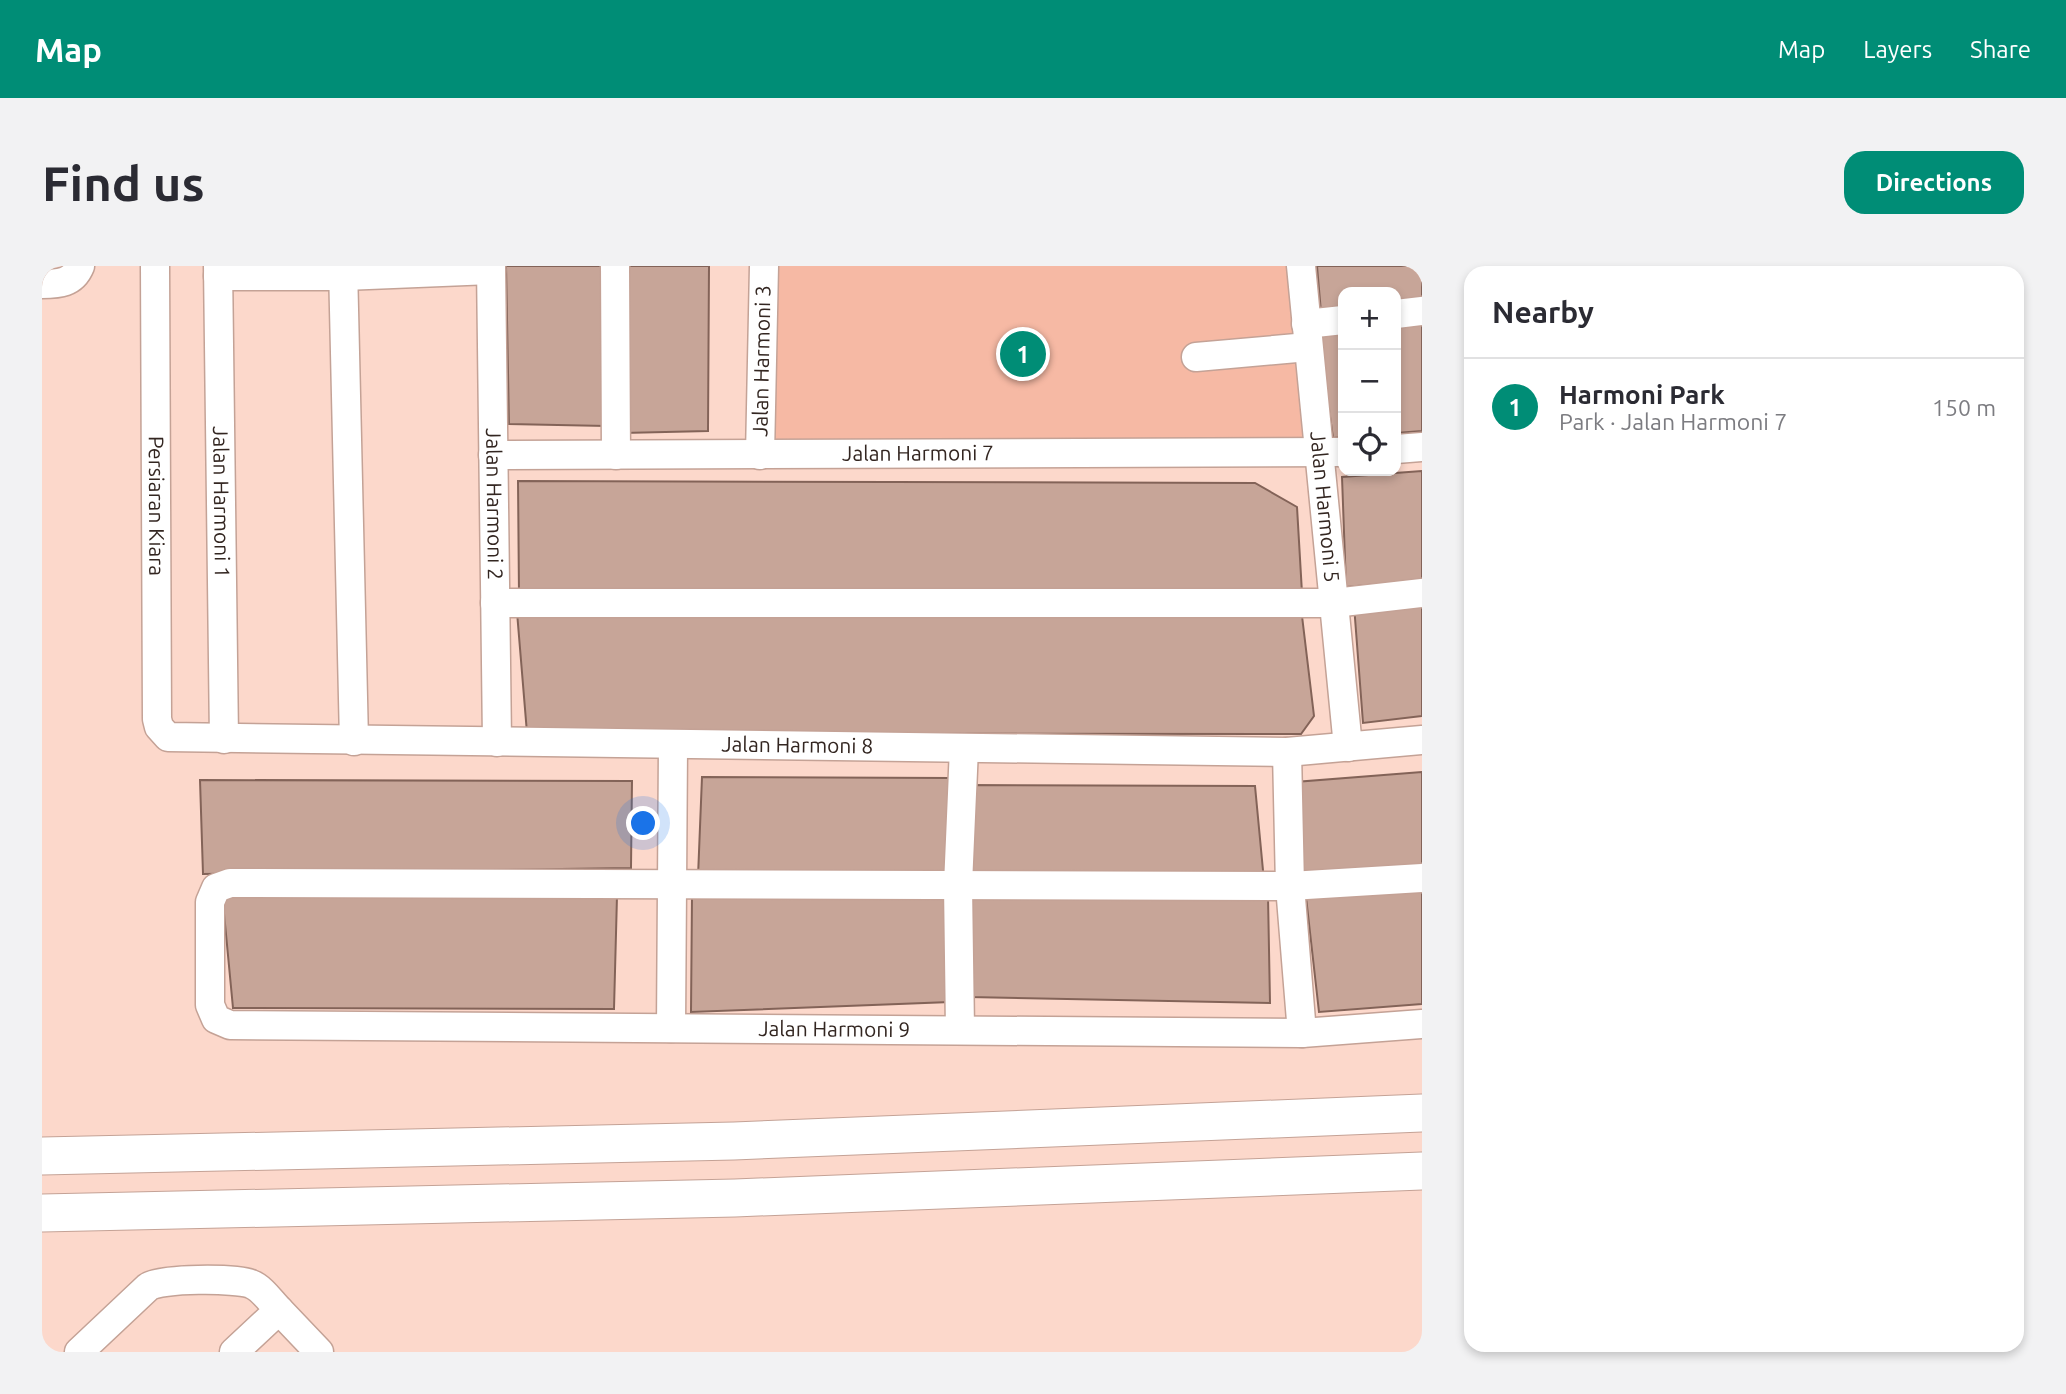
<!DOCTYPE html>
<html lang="en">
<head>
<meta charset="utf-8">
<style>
  :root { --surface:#fff; --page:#f2f2f3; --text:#2b2b33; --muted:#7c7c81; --line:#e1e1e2; --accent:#008d76 }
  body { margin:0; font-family:Ubuntu,sans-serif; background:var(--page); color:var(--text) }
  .controls { position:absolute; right:21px; top:21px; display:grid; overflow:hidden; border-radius:14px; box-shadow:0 4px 10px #0003 }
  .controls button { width:63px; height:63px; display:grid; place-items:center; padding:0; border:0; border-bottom:2px solid var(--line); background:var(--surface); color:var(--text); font:35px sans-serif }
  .you { position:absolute; left:602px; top:558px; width:24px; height:24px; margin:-18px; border:5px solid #fff; border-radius:50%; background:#1a73e8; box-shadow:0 0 0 10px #1a73e833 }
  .badge { display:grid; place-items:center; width:46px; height:46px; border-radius:50%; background:var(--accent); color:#fff; font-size:23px; font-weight:700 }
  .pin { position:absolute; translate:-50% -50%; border:4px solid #fff; box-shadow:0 2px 7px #0006 }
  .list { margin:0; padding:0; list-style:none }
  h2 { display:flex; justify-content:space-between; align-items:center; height:91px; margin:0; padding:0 28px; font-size:30px }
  h2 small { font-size:23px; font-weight:400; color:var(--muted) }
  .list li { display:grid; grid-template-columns:46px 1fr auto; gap:21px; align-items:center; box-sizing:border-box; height:98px; padding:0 28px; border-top:2px solid var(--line) }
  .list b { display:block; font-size:26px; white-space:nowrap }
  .list p { margin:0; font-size:23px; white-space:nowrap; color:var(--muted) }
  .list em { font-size:23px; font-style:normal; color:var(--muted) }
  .icon { flex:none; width:38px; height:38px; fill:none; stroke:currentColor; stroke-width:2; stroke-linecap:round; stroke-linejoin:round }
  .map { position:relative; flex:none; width:1380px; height:1086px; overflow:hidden; border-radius:21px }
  header { display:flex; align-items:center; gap:42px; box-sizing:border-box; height:98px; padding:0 35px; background:var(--accent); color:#fff }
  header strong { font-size:33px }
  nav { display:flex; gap:38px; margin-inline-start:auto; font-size:24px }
  .intro { display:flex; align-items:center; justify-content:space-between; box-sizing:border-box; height:168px; padding:0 42px }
  h1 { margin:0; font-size:49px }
  .button { padding:18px 32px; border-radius:21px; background:var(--accent); color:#fff; font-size:24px; font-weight:700 }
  main { display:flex; gap:42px; padding:0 42px }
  aside { flex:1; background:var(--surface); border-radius:21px; box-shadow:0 4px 10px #0003 }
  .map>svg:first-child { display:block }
</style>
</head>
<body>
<header>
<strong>Map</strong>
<nav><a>Map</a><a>Layers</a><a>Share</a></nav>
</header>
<div class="intro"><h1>Find us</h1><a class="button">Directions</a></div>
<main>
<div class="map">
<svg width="1380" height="1086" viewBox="0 0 1380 1086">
  <rect width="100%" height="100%" fill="#fcd8cb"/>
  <!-- green -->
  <path fill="#f6b9a4" d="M708,0H1245L1261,177L712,184Z"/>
  <!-- building -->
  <g fill="#c7a598" stroke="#836358" stroke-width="2">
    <path d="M464,0H565L564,160L467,158Z"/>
    <path d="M580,0H667L666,165L581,167Z"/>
    <path d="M1275,0H1380V36L1354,39V26H1301V44L1279,46Z"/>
    <path d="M1380,53V165L1354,167V56Z"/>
    <path d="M1301,62V171L1291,172L1276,64Z"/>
    <path d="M1380,205V314L1304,321L1300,211Z"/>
    <path d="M476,215L1213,217L1255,241L1260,327L477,328Z"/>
    <path d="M1380,332V450L1321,457L1312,339Z"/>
    <path d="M475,346L1260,350L1272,450L1259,468L485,467Z"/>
    <path d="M1380,506V602L1256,611L1253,516Z"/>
    <path d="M660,511L909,512L906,613L656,611Z"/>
    <path d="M158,514L590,515L589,602L161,608Z"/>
    <path d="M924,519L1213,520L1222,615L926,610Z"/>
    <path d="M1380,624V738L1277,746L1264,631Z"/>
    <path d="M180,626L575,630L572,743L191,742Z"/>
    <path d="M909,626L908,736L649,746L650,629Z"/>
    <path d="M923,630H1226L1228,737L927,731Z"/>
  </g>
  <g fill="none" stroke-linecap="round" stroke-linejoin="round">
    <!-- minor casing -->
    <g stroke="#c4a296" stroke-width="31">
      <g id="minor">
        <path id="s1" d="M113,0L115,453L117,461L126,471L1245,486L1380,474"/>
        <path id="s2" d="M176,0L182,473"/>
        <path d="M301,0L312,475"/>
        <path id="s3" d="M449,0L455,476"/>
        <path d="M573,0L574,189"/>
        <path id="s4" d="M1259,0L1306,481"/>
        <path d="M176,10H302L449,4"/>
        <path d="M0,18C17,18 31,17 38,0"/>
        <path d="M1354,48L1380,45"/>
        <path d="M1264,58L1301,54"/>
        <path d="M1154,91L1266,81"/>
        <path d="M1354,183L1380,181"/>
        <path id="s5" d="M451,189L1301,186"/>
        <path id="s6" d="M718,189L722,0"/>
        <path d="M453,337H1292L1380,327"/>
        <path d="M1245,486L1248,620L1260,767"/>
        <path id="s7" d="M1380,612L1248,620L188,617L174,622L168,636V739L174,753L188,759L1260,767L1380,758"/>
        <path d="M629,762L631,480"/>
        <path d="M918,764L916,619L922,482"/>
        <path d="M237,1044L277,1086"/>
        <path d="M37,1086L106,1021C117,1012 195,1012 209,1018C220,1022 229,1036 237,1044L192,1086"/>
      </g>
    </g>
    <!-- major casing -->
    <g stroke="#c4a296" stroke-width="39">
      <g id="major">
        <path d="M0,890L692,875L1380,847"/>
        <path d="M0,947L693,932L1380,905"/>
      </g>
    </g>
    <!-- minor -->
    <use href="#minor" stroke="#fff" stroke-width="28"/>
    <!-- major -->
    <use href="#major" stroke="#fff" stroke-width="37"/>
  </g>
  <g text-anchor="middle" stroke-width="5" stroke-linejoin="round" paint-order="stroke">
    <!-- street labels -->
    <g font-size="21" fill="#332621" stroke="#ffe9e1">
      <text dy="7" stroke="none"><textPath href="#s6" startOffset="94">Jalan Harmoni 3</textPath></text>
      <text dy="7" stroke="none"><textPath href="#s5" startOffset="425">Jalan Harmoni 7</textPath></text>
      <text dy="7" stroke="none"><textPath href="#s2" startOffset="236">Jalan Harmoni 1</textPath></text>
      <text dy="7" stroke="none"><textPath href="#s3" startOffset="238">Jalan Harmoni 2</textPath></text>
      <text dy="7" stroke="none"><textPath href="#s1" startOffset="240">Persiaran Kiara</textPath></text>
      <text dy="7" stroke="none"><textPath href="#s4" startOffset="242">Jalan Harmoni 5</textPath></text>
      <text dy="7" stroke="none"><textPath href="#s1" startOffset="1104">Jalan Harmoni 8</textPath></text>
      <text dy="7" stroke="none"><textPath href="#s7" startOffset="1960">Jalan Harmoni 9</textPath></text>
    </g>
  </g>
</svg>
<div class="controls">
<button>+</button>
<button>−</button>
<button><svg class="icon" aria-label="locate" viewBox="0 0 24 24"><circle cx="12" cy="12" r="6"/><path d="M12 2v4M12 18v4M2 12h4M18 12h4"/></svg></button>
</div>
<div class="you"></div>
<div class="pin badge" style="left:981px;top:88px">1</div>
</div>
<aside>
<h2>Nearby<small></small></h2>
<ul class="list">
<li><span class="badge">1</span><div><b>Harmoni Park</b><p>Park · Jalan Harmoni 7</p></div><em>150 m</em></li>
</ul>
</aside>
</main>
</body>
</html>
